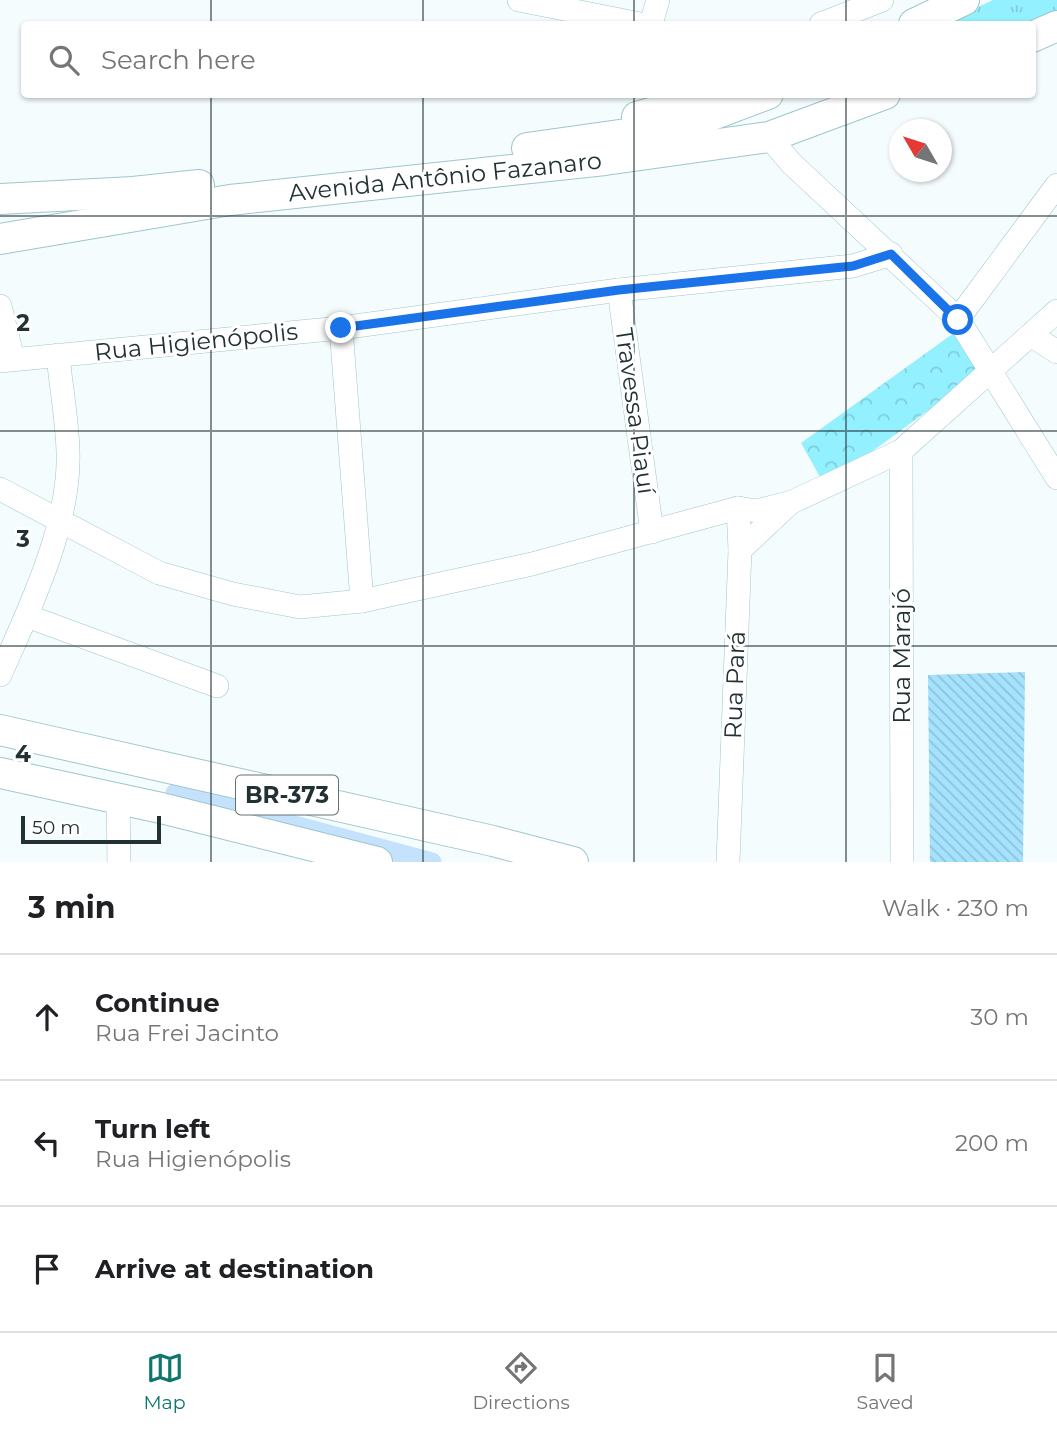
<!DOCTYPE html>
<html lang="en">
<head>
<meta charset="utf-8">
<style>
  :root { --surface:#fff; --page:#f6f6f6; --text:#202124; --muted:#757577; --line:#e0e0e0; --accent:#0f766e }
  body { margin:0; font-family:Montserrat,sans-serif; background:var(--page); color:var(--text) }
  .compass { position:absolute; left:889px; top:119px; width:63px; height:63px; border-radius:50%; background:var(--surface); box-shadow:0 2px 5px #0004; rotate:309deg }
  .scale { position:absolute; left:21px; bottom:18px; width:140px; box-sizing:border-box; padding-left:7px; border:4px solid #223234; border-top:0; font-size:19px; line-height:24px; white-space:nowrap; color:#223234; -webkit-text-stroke:5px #fff; paint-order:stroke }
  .stop { position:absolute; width:21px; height:21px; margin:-16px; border:5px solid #1a73e8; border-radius:50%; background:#fff }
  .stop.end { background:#1a73e8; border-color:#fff; box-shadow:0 2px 7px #0008 }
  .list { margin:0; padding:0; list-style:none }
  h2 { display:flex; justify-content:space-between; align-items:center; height:91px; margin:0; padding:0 28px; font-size:30px }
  h2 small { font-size:23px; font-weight:400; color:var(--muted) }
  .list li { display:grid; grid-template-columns:46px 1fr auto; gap:21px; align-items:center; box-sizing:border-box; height:126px; padding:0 28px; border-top:2px solid var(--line) }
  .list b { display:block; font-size:26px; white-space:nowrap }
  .list p { margin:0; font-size:23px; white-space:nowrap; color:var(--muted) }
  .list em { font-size:23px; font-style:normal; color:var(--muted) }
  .icon { flex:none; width:38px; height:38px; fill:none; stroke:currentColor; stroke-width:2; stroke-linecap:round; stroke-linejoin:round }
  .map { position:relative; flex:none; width:1057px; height:862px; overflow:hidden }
  .search { position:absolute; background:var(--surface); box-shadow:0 2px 5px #0004; left:21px; right:21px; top:21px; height:77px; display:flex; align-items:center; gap:18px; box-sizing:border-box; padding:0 24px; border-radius:7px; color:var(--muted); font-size:26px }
  .sheet { height:469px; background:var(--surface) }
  nav { display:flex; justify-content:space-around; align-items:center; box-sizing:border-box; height:98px; border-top:2px solid var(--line); background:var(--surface); font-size:19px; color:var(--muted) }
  nav a { display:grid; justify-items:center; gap:4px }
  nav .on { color:var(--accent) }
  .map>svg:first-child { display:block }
</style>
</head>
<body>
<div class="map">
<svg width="1057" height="862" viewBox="0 0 1057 862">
  <defs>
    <pattern id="grass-tufts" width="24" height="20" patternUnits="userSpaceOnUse" patternTransform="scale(1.75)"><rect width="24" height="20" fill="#93f0fe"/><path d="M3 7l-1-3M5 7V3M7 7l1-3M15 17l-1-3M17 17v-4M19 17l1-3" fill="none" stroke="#7eceda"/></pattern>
    <pattern id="park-crowns" width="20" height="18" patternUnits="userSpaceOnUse" patternTransform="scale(1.75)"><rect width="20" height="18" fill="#93f0fe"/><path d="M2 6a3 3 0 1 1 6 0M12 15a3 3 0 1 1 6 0" fill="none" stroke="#7eceda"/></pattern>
    <pattern id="building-back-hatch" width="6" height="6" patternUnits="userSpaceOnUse" patternTransform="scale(1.75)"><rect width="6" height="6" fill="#a5e2fd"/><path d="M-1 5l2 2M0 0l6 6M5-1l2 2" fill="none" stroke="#8ec2d9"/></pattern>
  </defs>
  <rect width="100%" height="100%" fill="#f4fcfd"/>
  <!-- grass -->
  <path fill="url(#grass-tufts)" d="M993,0H1057V11L1026,24H942Z"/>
  <!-- park -->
  <path fill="url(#park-crowns)" d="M958,330L979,373L825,486L801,443Z"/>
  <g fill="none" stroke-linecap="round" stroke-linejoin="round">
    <!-- canal -->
    <path stroke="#c5e2fd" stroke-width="19" d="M175,793L432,862"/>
  </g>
  <!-- building -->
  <path fill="url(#building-back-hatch)" d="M1025,672L1023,862H930L928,675Z"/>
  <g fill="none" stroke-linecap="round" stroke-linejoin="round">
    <!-- minor casing -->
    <g stroke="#9ec6cc" stroke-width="24">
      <g id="minor">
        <path d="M519,0L640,24"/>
        <path d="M651,24L658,0"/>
        <path d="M821,24L882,0"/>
        <path d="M769,137L791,163L958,319L1057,478"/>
        <path d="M619,290L652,532"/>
        <path d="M0,306L13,359"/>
        <path d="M958,319L1057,185"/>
        <path d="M341,328L362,601"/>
        <path d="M1031,335L1057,352"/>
        <path d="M0,361L341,328L619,290L853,266L891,254"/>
        <path d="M901,451L902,862"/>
        <path d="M0,489L159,573L233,594L300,607L362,601L532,564L738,508L757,511L792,502L901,451L1057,311"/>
        <path d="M740,550L789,504"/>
        <path d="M27,616L217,686"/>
        <path d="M0,675C29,610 71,524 68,451C67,419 61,387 58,355"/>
        <path d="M118,800L119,862"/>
        <path d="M728,862L740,550L738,508"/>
      </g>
    </g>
    <!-- major casing -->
    <g stroke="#9ec6cc" stroke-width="32">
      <g id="major">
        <path d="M914,24L964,0"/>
        <path d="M1032,37L1057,26"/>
        <path d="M637,117L693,101L703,94"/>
        <path d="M527,148L683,126L768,94"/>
        <path d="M0,199L133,192L199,185"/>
        <path d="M0,239L230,200L605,160L769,137L885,94"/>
        <path d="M0,730L493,841L573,862"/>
        <path d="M0,773L161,808L377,862"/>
      </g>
    </g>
    <!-- minor -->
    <use href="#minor" stroke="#fff" stroke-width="23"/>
    <!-- major -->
    <use href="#major" stroke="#fff" stroke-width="30"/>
  </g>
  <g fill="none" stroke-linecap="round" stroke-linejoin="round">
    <!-- route -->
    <path stroke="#1a73e8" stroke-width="9" d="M341,328L619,290L853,266L891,254L958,320"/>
  </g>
  <!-- grid -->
  <path fill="none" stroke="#223234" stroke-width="2" stroke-opacity="0.55" d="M211,0V24M423,0V24M634,0V24M846,0V24M211,94V862M423,94V862M634,94V862M846,94V862M0,216H1057M0,431H1057M0,646H1057"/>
  <g text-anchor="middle" stroke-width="6" stroke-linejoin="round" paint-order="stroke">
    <!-- shield labels -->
    <rect fill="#fff" stroke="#647071" stroke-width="2" x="236" y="775.5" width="102" height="39" rx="5"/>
    <g font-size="23" font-weight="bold" fill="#223234">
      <text x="287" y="803">BR-373</text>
    </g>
    <!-- street labels -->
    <g font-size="24" fill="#223234" stroke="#fff">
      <text transform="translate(445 177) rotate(-6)" y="8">Avenida Antônio Fazanaro</text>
      <text transform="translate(196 342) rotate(-6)" y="8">Rua Higienópolis</text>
      <text transform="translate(635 411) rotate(82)" y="8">Travessa Piauí</text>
      <text transform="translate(902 656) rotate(-90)" y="8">Rua Marajó</text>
      <text transform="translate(735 685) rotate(-88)" y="8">Rua Pará</text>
    </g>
  </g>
  <g font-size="23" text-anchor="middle" font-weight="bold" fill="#223234" stroke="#fff" stroke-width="6" stroke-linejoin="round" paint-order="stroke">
    <text x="23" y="331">2</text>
    <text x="23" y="547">3</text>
    <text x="23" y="762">4</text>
  </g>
</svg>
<svg class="compass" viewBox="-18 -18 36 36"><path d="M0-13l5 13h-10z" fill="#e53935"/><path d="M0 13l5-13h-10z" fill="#757577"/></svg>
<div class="scale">50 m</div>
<div class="stop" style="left:958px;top:320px"></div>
<div class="stop end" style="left:341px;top:328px"></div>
<div class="search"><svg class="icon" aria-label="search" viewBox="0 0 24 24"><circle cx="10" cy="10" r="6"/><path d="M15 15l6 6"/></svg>Search here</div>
</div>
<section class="sheet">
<h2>3 min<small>Walk · 230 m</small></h2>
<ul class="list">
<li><svg class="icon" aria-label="ahead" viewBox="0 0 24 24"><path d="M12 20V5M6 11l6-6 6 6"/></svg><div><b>Continue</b><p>Rua Frei Jacinto</p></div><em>30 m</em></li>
<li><svg class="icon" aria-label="left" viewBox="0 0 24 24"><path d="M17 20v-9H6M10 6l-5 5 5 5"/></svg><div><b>Turn left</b><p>Rua Higienópolis</p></div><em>200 m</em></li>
<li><svg class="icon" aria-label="arrive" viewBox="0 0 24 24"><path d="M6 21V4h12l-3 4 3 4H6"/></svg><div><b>Arrive at destination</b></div></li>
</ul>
</section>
<nav>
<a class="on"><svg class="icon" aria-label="map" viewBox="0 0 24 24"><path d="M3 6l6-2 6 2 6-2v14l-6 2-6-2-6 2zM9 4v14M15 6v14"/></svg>Map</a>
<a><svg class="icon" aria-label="directions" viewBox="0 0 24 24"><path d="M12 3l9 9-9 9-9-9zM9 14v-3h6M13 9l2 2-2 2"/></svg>Directions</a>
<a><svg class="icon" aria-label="saved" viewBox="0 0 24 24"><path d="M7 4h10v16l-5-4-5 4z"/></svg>Saved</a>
</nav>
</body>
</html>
